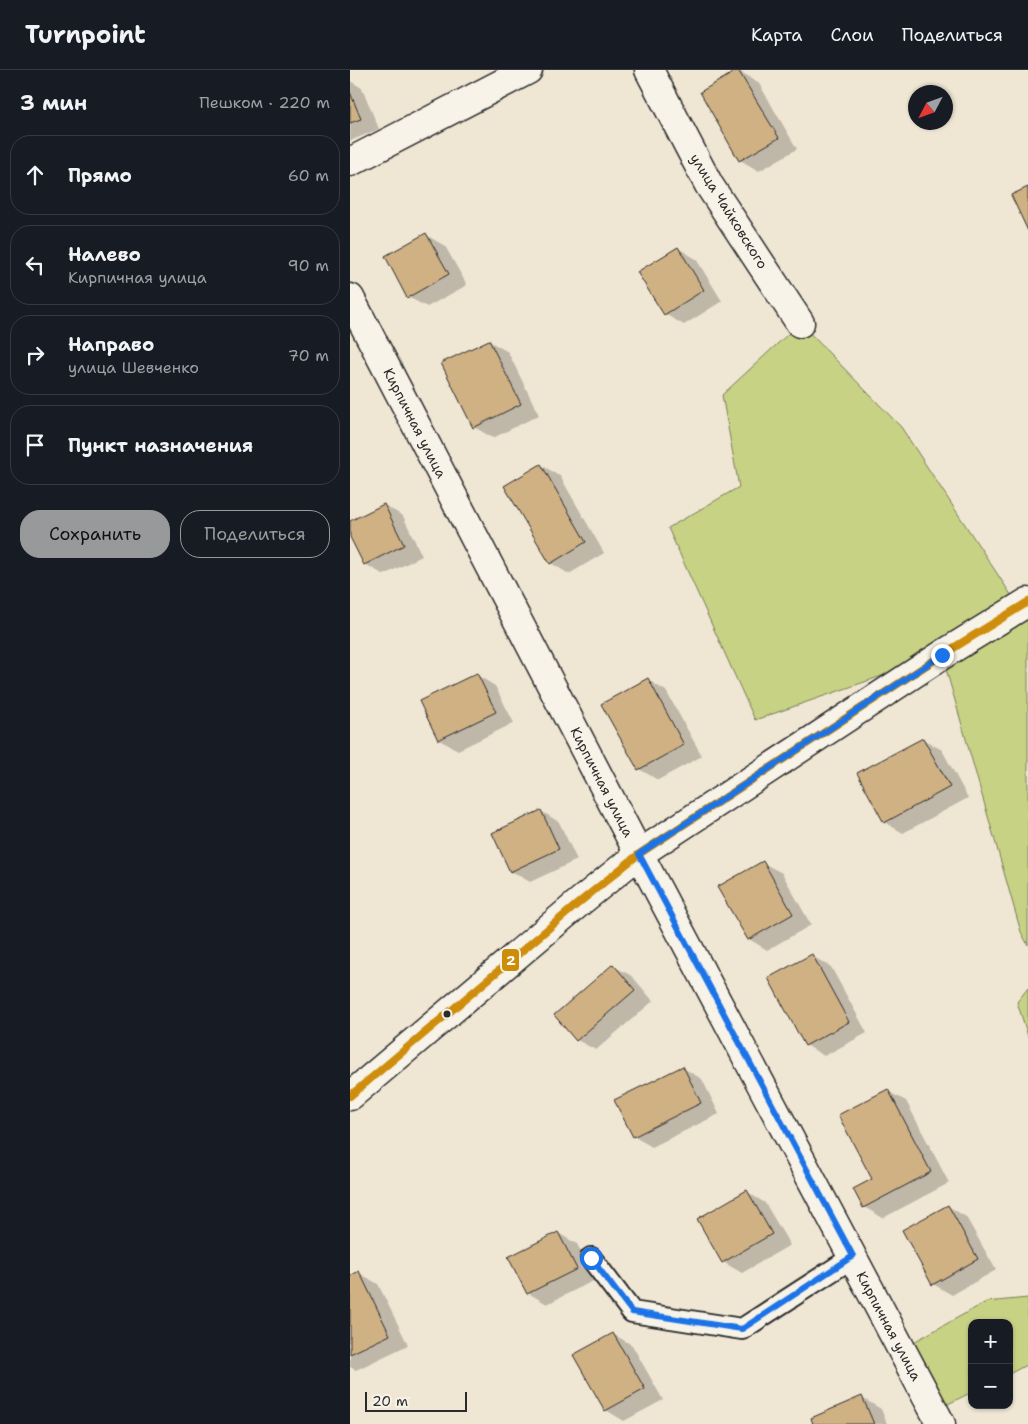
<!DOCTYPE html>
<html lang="ru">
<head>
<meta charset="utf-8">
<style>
  :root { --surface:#171b24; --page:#242831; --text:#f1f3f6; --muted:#9ea1a6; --line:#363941; --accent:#98999b }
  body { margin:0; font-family:"Shantell Sans",sans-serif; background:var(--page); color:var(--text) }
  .controls { position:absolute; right:15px; bottom:15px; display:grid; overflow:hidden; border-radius:10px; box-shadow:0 1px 4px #0004 }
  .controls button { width:45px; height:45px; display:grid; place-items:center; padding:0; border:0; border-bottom:1px solid var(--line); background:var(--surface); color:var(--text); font:25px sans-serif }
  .compass { position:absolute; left:558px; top:15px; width:45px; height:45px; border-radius:50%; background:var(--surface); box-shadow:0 1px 4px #0004; rotate:229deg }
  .scale { position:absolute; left:15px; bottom:12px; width:102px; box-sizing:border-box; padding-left:5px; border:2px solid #2b2b2b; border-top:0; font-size:14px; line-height:18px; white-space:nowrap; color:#2b2b2b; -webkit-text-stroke:4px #f7f3e8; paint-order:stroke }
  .stop { position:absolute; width:15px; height:15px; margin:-11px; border:4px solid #1a73e8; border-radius:50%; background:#fff }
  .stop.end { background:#1a73e8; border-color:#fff; box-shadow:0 1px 5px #0008 }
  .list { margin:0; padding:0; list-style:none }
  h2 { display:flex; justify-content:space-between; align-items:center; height:65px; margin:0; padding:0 20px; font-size:21px }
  h2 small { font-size:16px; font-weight:400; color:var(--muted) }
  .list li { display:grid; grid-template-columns:32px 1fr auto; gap:15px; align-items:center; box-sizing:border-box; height:80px; margin:0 10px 10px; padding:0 10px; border:1px solid var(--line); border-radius:20px }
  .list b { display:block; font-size:19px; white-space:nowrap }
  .list p { margin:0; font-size:16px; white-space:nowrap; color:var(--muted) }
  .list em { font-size:16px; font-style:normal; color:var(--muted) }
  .actions { display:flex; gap:10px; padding:15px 20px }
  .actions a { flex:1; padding:11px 0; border:1px solid var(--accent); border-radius:20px; text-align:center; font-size:18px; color:var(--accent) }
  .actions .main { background:var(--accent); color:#111 }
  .icon { flex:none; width:28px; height:28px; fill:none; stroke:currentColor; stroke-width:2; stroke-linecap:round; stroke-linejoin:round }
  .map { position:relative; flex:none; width:678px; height:1354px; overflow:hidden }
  header { display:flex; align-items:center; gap:30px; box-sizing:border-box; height:70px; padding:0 25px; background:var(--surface); border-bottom:1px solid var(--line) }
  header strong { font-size:24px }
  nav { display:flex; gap:28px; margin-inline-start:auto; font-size:18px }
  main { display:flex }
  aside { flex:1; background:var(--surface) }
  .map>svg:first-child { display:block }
</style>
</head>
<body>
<header>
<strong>Turnpoint</strong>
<nav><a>Карта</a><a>Слои</a><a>Поделиться</a></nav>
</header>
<main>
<aside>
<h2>3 мин<small>Пешком · 220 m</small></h2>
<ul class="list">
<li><svg class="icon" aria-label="ahead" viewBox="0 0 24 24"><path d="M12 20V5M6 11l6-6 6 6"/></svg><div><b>Прямо</b></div><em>60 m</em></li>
<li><svg class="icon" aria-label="left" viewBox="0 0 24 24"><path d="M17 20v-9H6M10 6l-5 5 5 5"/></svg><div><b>Налево</b><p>Кирпичная улица</p></div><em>90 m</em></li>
<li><svg class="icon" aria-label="right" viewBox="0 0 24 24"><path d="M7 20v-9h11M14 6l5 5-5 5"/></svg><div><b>Направо</b><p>улица Шевченко</p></div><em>70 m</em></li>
<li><svg class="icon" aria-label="arrive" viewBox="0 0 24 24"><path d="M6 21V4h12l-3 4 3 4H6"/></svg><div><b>Пункт назначения</b></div></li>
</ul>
<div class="actions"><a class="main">Сохранить</a><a>Поделиться</a></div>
</aside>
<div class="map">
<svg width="678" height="1354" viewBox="0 0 678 1354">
  <rect width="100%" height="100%" fill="#efe6d4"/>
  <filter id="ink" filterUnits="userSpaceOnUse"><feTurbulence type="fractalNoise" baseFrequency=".02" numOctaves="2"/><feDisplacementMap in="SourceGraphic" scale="10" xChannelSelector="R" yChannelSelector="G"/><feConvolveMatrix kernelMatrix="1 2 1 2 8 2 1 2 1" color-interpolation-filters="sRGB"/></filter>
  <g filter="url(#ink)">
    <!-- green -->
    <g fill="#c7d285" stroke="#797e58">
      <path d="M450,253L551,357L669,537L678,532V875L671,862L592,585L405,650L318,458L389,417L372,325Z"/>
      <path d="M678,918V966L667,932Z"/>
      <path d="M678,1228V1294L659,1304V1253H622V1322L584,1341L551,1279L636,1232Z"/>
    </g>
    <!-- shadow -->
    <g fill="#0003">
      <path d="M389,1L408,12L447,79L409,101L390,90L351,22Z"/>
      <path d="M0,11L12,18L29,59L0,71Z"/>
      <path d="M76,165L95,176L117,215L77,237L58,227Z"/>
      <path d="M328,178L346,189L372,231L334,255L315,244Z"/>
      <path d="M139,271L158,282L189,345L143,368L124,357L93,294Z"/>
      <path d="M191,395L210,406L254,483L219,504L201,493Z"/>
      <path d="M34,435L53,446L72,486L34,505L15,494L0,464V452Z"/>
      <path d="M127,605L145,616L164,653L108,680L89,670L71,631Z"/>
      <path d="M298,610L316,621L352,686L308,710L289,699Z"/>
      <path d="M573,669L592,680L618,728L553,763L534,752Z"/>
      <path d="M191,741L209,752L227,790L180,812L161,801Z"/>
      <path d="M413,793L432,803L461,855L417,880L399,869Z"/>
      <path d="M462,886L481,897L517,963L474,986L456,975Z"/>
      <path d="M263,896L282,906L303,931L246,980L227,970Z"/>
      <path d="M333,998L352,1009L369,1044L302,1077L283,1066Z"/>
      <path d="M537,1021L556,1031L599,1113L533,1148L514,1137L524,1110Z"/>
      <path d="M397,1122L415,1133L440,1175L392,1203L373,1192Z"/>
      <path d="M598,1136L616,1147L646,1200L602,1225L583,1214Z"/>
      <path d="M208,1163L227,1174L245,1210L197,1234L178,1223Z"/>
      <path d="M9,1203L28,1214L58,1275L6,1300L0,1297V1207Z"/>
      <path d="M263,1264L282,1275L313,1330L274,1351L256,1340Z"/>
      <path d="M512,1328L531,1339L537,1354H465Z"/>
    </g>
    <!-- building -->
    <g fill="#d0b184" stroke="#2b2b2b">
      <path d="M388,0L429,68L389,91L350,22Z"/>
      <path d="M0,22L11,49L0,53Z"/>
      <path d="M678,117V161L661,125Z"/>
      <path d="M76,163L99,204L57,228L35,186Z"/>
      <path d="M328,177L354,220L314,245L287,202Z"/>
      <path d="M139,270L171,334L123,358L91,293Z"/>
      <path d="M191,394L236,472L200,494L154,416Z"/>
      <path d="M34,434L54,475L14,495L0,467V451Z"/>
      <path d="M127,603L146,642L88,670L69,631Z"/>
      <path d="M298,608L334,675L288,700L251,634Z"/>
      <path d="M573,668L600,717L534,753L507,703Z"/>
      <path d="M191,740L209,779L160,802L142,763Z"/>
      <path d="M413,791L443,844L398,870L367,817Z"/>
      <path d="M462,884L499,952L455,976L418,908Z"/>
      <path d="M263,894L285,920L226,971L204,945Z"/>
      <path d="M333,996L351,1033L283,1067L264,1030Z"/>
      <path d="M538,1019L581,1102L513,1138L503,1119L522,1109L488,1045Z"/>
      <path d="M397,1120L422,1164L372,1193L347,1149Z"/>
      <path d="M598,1135L628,1189L582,1215L552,1160Z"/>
      <path d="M208,1162L227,1199L177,1224L158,1187Z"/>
      <path d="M9,1201L40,1265L0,1284V1206Z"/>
      <path d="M263,1263L295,1319L255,1341L223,1285Z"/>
      <path d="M512,1326L524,1354H463L461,1348Z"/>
    </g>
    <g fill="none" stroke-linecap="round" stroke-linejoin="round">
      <!-- lane casing -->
      <g stroke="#2b2b2b" stroke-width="24">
        <path id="lane" d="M241,1188L282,1242L392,1259L503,1187"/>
      </g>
      <!-- street casing -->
      <g stroke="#2b2b2b" stroke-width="31">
        <g id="street">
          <path d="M299,0L359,115L450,253"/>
          <path d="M0,92L178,0"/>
          <path d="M289,784L591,1354"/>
        </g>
      </g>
      <!-- secondary casing -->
      <g stroke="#2b2b2b" stroke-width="31">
        <g id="secondary">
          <path d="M0,228L289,784"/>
          <path d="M0,1026L231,831L289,784L592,585L678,532"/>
        </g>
      </g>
      <!-- lane -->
      <use href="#lane" stroke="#f7f3e8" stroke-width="20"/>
      <!-- street -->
      <use href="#street" stroke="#f7f3e8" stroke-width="28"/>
      <!-- secondary -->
      <use href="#secondary" stroke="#f7f3e8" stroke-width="28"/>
      <!-- bus-1 casing -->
      <g stroke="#f7f3e8" stroke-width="11">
        <path id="bus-1" d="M0,1026L231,831L289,784L592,585L678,532"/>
      </g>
      <!-- bus-1 -->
      <use href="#bus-1" stroke="#ce8d09" stroke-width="8"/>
    </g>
  </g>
  <g fill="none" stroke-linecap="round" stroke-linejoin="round" filter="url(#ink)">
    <!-- route -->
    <path stroke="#1a73e8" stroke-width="6" d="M241,1188L282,1242L392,1259L503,1186L289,784L592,585"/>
  </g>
  <!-- markers -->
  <circle fill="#2b2b2b" stroke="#f7f3e8" stroke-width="2" cx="97" cy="944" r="4.5"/>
  <g text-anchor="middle" stroke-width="5" stroke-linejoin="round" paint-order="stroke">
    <!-- street labels -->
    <g font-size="14" fill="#2b2b2b" stroke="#f7f3e8">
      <text transform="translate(379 141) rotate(58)" y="5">улица Чайковского</text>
      <text transform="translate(65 353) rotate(63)" y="5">Кирпичная улица</text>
      <text transform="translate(252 712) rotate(63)" y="5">Кирпичная улица</text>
      <text transform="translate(539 1256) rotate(62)" y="5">Кирпичная улица</text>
    </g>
  </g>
  <rect stroke="#f7f3e8" stroke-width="2" x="151" y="878" width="19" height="24" rx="5" fill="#ce8d09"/>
  <g font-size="14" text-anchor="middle" font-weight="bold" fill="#fff">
    <text x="161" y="895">2</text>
  </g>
</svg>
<div class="controls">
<button>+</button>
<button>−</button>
</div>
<svg class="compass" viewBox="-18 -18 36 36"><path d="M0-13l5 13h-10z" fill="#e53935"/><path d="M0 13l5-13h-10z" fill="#9ea1a6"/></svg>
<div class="scale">20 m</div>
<div class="stop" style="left:241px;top:1188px"></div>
<div class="stop end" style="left:592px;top:585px"></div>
</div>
</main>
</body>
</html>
